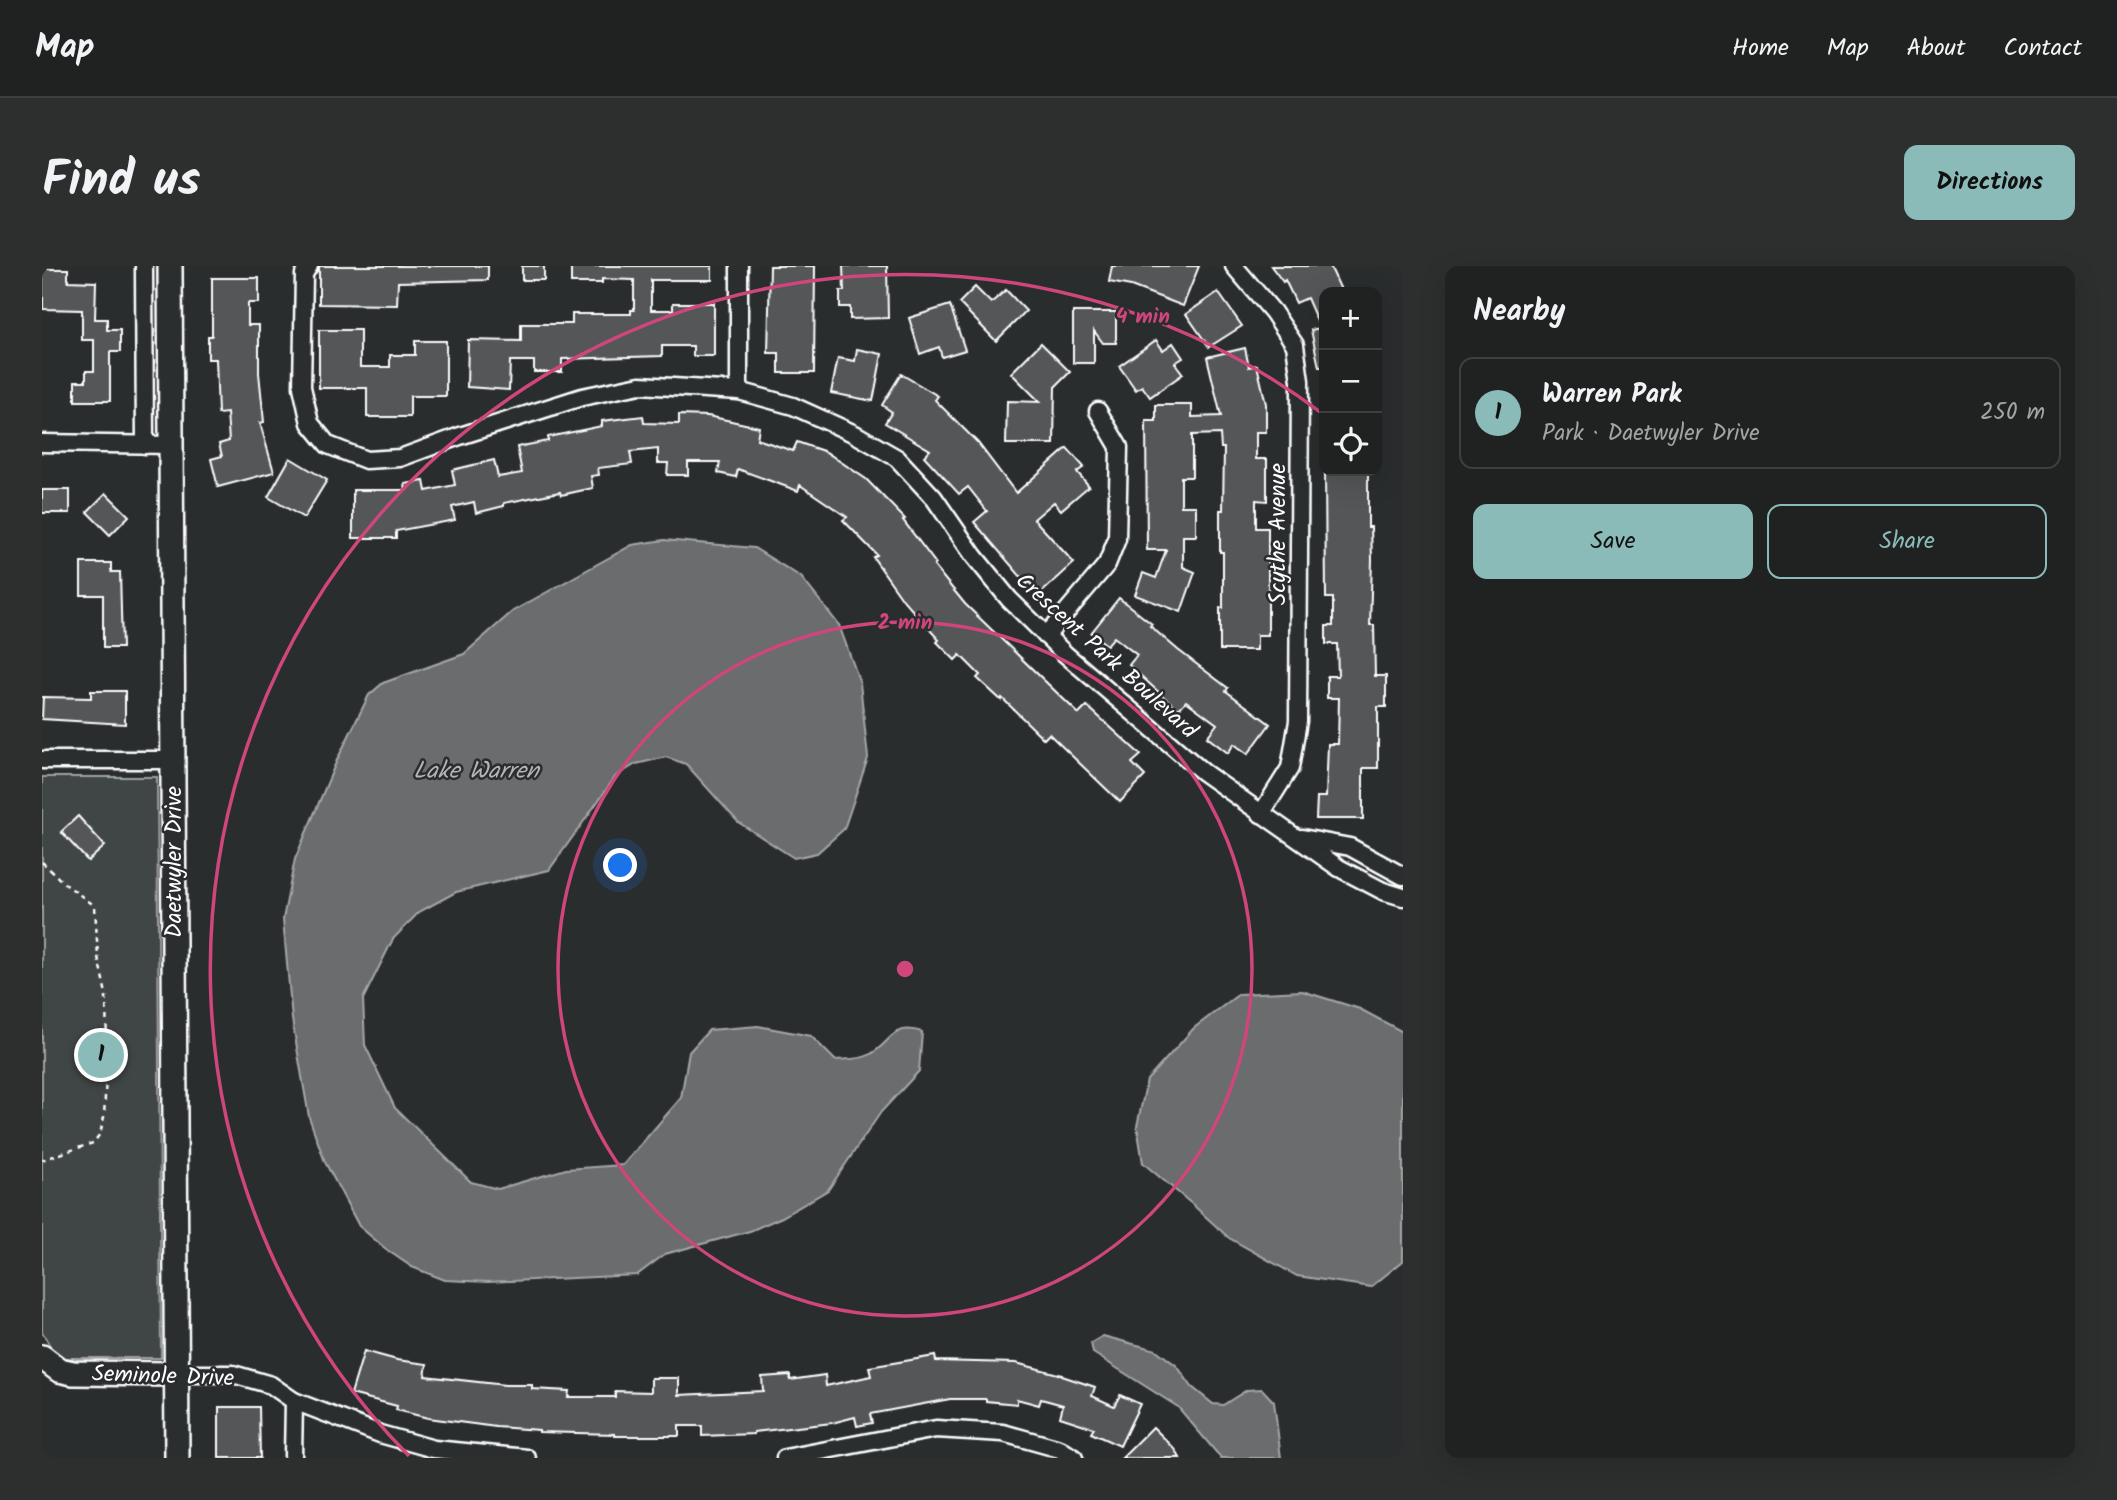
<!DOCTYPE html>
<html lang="en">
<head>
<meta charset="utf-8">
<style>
  :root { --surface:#202222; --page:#2d2f2f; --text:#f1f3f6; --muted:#a2a4a5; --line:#3d3f40; --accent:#8bbbb9 }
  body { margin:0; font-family:Kalam,sans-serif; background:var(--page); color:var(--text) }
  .controls { position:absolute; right:21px; top:21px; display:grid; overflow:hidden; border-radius:14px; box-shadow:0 7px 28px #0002 }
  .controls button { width:63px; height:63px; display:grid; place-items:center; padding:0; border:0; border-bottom:2px solid var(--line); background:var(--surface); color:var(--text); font:35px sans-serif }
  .you { position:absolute; left:579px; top:600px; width:24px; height:24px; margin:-18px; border:5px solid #fff; border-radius:50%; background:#1a73e8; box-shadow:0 0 0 10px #1a73e833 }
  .badge { display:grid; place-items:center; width:46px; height:46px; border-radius:50%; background:var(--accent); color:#111; font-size:23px; font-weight:700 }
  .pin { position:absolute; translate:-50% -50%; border:4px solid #fff; box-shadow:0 2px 7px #0006 }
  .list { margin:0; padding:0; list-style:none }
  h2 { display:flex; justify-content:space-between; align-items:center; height:91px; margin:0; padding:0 28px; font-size:30px }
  h2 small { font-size:23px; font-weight:400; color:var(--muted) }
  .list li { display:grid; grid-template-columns:46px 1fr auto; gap:21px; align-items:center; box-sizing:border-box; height:112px; margin:0 14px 14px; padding:0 14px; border:2px solid var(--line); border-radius:14px }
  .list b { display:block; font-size:26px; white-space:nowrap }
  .list p { margin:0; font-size:23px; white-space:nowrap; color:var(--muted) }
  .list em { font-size:23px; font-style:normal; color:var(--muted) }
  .actions { display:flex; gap:14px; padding:21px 28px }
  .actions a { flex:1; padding:16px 0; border:2px solid var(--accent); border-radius:14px; text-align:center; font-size:24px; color:var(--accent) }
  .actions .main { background:var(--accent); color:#111 }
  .icon { flex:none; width:38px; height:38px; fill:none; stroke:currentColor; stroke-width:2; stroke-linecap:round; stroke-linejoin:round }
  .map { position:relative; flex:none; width:1361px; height:1192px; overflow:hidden; border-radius:14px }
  header { display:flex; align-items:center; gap:42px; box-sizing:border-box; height:98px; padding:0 35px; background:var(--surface); border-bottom:2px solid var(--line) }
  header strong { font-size:33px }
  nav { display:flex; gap:38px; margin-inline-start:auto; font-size:24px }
  .intro { display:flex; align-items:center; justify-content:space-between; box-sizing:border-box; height:168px; padding:0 42px }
  h1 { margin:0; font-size:49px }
  .button { padding:18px 32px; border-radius:14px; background:var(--accent); color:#111; font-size:24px; font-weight:700 }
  main { display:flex; gap:42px; padding:0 42px }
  aside { flex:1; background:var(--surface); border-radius:14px; box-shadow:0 7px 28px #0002 }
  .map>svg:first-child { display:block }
</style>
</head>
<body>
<header>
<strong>Map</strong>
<nav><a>Home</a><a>Map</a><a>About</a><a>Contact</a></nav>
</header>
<div class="intro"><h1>Find us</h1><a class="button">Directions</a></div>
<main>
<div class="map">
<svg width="1361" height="1192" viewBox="0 0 1361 1192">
  <rect width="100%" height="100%" fill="#2a2d2e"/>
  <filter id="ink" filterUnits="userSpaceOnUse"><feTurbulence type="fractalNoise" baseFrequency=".0143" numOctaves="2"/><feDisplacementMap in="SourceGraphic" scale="14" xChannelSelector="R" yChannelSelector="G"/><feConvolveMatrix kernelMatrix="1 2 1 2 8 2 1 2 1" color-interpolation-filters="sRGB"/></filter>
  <g filter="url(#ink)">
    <!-- green -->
    <path fill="#414445" stroke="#a0a2a2" stroke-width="2" d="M0,511H115L119,1092H15L0,1066Z"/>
    <!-- water -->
    <g fill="#6a6c6d" stroke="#a6a7a7" stroke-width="2">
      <path d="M622,274L712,282L759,311L797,359L818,417L826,492L802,563L775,587L752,592L696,556L644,498L624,491L594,498L574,510L507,604L414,626L377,646L351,673L321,733L323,779L353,842L429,916L456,923L524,903L581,899L639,832L647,786L667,764L716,760L769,770L793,794C803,793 818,794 827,789C849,778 849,756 880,766L877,805L839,846L786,924L740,951L708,965L623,988L595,1009L446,1016L403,1014L370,1001L345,984L317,960L283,896L267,851L250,753L241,653L253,593L295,494L327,429L341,417L422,388L471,345L590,279Z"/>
      <path d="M1260,725L1318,743L1361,766V995L1329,1021L1255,1010L1187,972L1151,939L1101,897L1095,860L1105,814L1152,762L1197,728Z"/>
      <path d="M1061,1070L1114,1084L1135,1100L1150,1121L1171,1138L1181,1139L1205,1124L1220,1123L1232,1136L1239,1192H1179L1136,1141L1051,1087L1049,1077Z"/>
    </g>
    <!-- building -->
    <g fill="#555758" stroke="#fff" stroke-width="2">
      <path d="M277,0H446V14L356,16L355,39L277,38Z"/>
      <rect x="480" y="0" width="22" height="14"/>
      <path d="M529,0H670V14H609V44H631V37H672V90H651V80H620V90L520,93V106H492V95H468L467,124L425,121L426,74L479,75V58H530V48H589V44H592V14L560,13V17H529Z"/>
      <path d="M728,0H773L772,107H737V87H726Z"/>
      <path d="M801,0H845L846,52L808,53V41H798V25H802Z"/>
      <path d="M1070,0H1157L1141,40L1089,20L1067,16Z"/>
      <path d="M1229,0H1288L1300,26H1282V101H1277L1269,64L1278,62L1265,32L1254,37L1243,14L1241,16Z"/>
      <path d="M1,3H26V15L54,16L53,53H65V64H78V86H68V135H33V115H44V105H52V74H40V44L1,43Z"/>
      <path d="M170,12H217V37H206V59H217V107L222,156L218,157L232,206L176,221L169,193L180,190L177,178L187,175L185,147L176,148L174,93H166V70H170Z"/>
      <path d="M933,21L949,37L964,24L984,45L954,75L917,37Z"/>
      <path d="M1176,26L1200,60L1167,81L1144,48Z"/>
      <path d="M908,39L923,84L900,91L897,81L878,88L867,52Z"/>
      <path d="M1031,46H1074V77H1061L1052,65V97H1031Z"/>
      <path d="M277,64H318V101H348V89H373V75H404V130H368V151H325V122H277Z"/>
      <path d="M1114,74L1121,84L1131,77L1141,92L1133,97L1141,108L1108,131L1100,120L1094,124L1077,100Z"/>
      <path d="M999,77L1028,106L1013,121L1012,178H964L965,135L998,136L969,107Z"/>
      <path d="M1203,82L1207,101L1215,99L1224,138V166H1214V193H1225V235L1214,234V262H1226V369H1215V384H1178V342H1181V286H1178V244H1181L1182,182H1179L1178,168L1150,169V211H1139V240H1154V270H1141V301L1153,306L1139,346L1093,329L1101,307L1114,312L1124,284H1105L1104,155H1114V139H1150V151L1179,150L1165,91Z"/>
      <path d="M815,83L840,88L831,135L789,127L796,92L813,95Z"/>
      <path d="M859,108L896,130L893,134L936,177L974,227L1025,182L1042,201L1035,206L1047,220L1019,244L1012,236L992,253L1032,297L998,328L987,316L985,318L932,256L945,245L926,221L917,228L882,190L888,184L843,157L850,146L840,139Z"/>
      <path d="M637,149L666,150L717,161L715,173L751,185L755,176L784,186L824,213L863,253L861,254L894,298L892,300L923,338L1037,448L1045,440L1099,489L1090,497L1103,510L1078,536L1007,468L1002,473L960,432L959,434L935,412L938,409L918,389L913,394L895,376L897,374L862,335L831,291L835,289L801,254L805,251L758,219L756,225L696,203L694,211L676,207L678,196H646V209H625L626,197H616V183L588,186L590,198L556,202L557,209L549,210L551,222L519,229L518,226L462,237V240L434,247L432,236L410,241L413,254L354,265V272H311V224H364L363,218L382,215L384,225L413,219L410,204L452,194L456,211L480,207L475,181L506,175V171L560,160V155L601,150L602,157L637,158Z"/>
      <path d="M248,192L285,214L262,252L226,231Z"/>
      <path d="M1283,205H1326V261H1329L1330,294L1328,359H1332L1333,410H1344V441H1336V502H1321V553H1274L1275,531H1284L1286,478H1296L1297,432H1285V410H1296L1295,378H1284V360H1291V332H1284Z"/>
      <rect x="0" y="224" width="28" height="23"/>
      <path d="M64,227L87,250L68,269L45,246Z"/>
      <path d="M39,297H69V306H78L80,382H61V329H39Z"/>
      <path d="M1077,332L1110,358L1108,360L1136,384L1186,422L1184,425L1228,458L1206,488L1192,478L1186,487L1165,471L1175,458L1144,435L1137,443L1123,432L1087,399L1095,389L1072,371L1065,379L1049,367Z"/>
      <path d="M49,425H83V458L0,453L1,431L49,432Z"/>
      <path d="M36,550L63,580L46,595L19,566Z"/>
      <path d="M322,1085L355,1094L385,1098L383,1110L463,1119H490V1123L527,1125L526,1131H573V1125L609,1126V1112H637V1129L721,1125L720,1111L748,1109V1114L783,1109L784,1120L829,1110L827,1101L893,1090L894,1095L974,1097L1020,1109V1110L1053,1121L1050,1130L1072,1140L1078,1129L1098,1138L1078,1180L1049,1167L1052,1162L1018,1151L1021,1139L999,1133L997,1139L975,1133V1138L944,1135V1133H908L828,1148L830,1157L815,1160L813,1151L790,1157L712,1166V1168L660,1170V1160H637V1170H573V1168L497,1166V1164L454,1161L386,1152L354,1144L355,1140L309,1128Z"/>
      <path d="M177,1141H217L218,1192H177Z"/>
      <path d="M1111,1161L1133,1183L1138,1192H1080Z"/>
    </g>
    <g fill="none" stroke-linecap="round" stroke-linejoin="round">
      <!-- street casing -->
      <g stroke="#fff" stroke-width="21">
        <g id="street">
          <path d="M267,0L262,8L260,121L268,157L286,179L324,194L358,192L418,170L540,131L598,119L697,125L751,140L813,168L855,192L892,232L932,290L967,333L1023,388L1161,506L1297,602L1341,625L1361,631"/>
          <path d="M1192,0L1231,46L1253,79L1258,115L1256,455L1248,502L1219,548"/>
          <path d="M102,1L103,179"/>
          <path d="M697,125V0"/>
          <path d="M0,177L129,179"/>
          <path d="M1004,370L1065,298L1075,273L1077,181L1056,145"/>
          <path d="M0,494H130"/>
          <path d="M1260,572L1308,581L1361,610"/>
          <path d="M134,1108H191L229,1119L252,1135L338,1168L392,1183L485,1192"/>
          <path d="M251,1192L252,1135"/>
          <path d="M743,1192L894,1163L961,1167L1018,1183L1032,1192"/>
        </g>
      </g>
      <!-- secondary casing -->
      <g stroke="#fff" stroke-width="28">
        <g id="secondary">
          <path d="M128,0L135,1192"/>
          <path d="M0,1091L17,1104L31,1107L134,1108"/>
        </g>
      </g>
      <!-- path -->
      <path stroke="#fff" stroke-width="2.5" stroke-dasharray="5 5" stroke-linecap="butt" d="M0,596L23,618L53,640L56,691L64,728L65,787L62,851L58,868L51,877L0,894"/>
      <!-- street -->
      <use href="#street" stroke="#2a2d2e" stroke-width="16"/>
      <!-- secondary -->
      <use href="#secondary" stroke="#2a2d2e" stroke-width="23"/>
    </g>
  </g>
  <!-- distance rings -->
  <g fill="none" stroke="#ce467c" stroke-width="3.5">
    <circle cx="863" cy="703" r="347"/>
    <path d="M367 1190A695 695 0 0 1 1281 148"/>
  </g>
  <g text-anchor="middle" stroke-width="5" stroke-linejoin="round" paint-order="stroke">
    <!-- street labels -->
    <g font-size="23" fill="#fff" stroke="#2a2d2e">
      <text transform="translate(1235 268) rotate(-90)" y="8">Scythe Avenue</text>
      <text transform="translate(1065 389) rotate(42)" y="8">Crescent Park Boulevard</text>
      <text transform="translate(131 596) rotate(-90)" y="8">Daetwyler Drive</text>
      <text transform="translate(121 1109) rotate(2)" y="8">Seminole Drive</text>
    </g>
    <!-- water labels -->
    <g font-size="24" font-style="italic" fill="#b4b6b6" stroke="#2a2d2e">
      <text x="434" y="512">Lake Warren</text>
    </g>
  </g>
  <circle cx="863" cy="703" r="10" fill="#ce467c" stroke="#2a2d2e" stroke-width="3.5"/>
  <g font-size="21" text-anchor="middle" font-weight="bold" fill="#ce467c" stroke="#2a2d2e" stroke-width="5" stroke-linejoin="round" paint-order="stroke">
    <text x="1101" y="57">4 min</text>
    <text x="863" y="363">2 min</text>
  </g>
</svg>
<div class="controls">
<button>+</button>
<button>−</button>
<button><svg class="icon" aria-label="locate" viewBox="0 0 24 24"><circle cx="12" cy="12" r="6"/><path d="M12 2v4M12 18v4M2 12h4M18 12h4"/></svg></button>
</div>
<div class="you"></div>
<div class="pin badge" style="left:59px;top:789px">1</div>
</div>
<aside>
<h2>Nearby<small></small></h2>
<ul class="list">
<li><span class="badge">1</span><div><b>Warren Park</b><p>Park · Daetwyler Drive</p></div><em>250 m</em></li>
</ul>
<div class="actions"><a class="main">Save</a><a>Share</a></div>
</aside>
</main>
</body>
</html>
